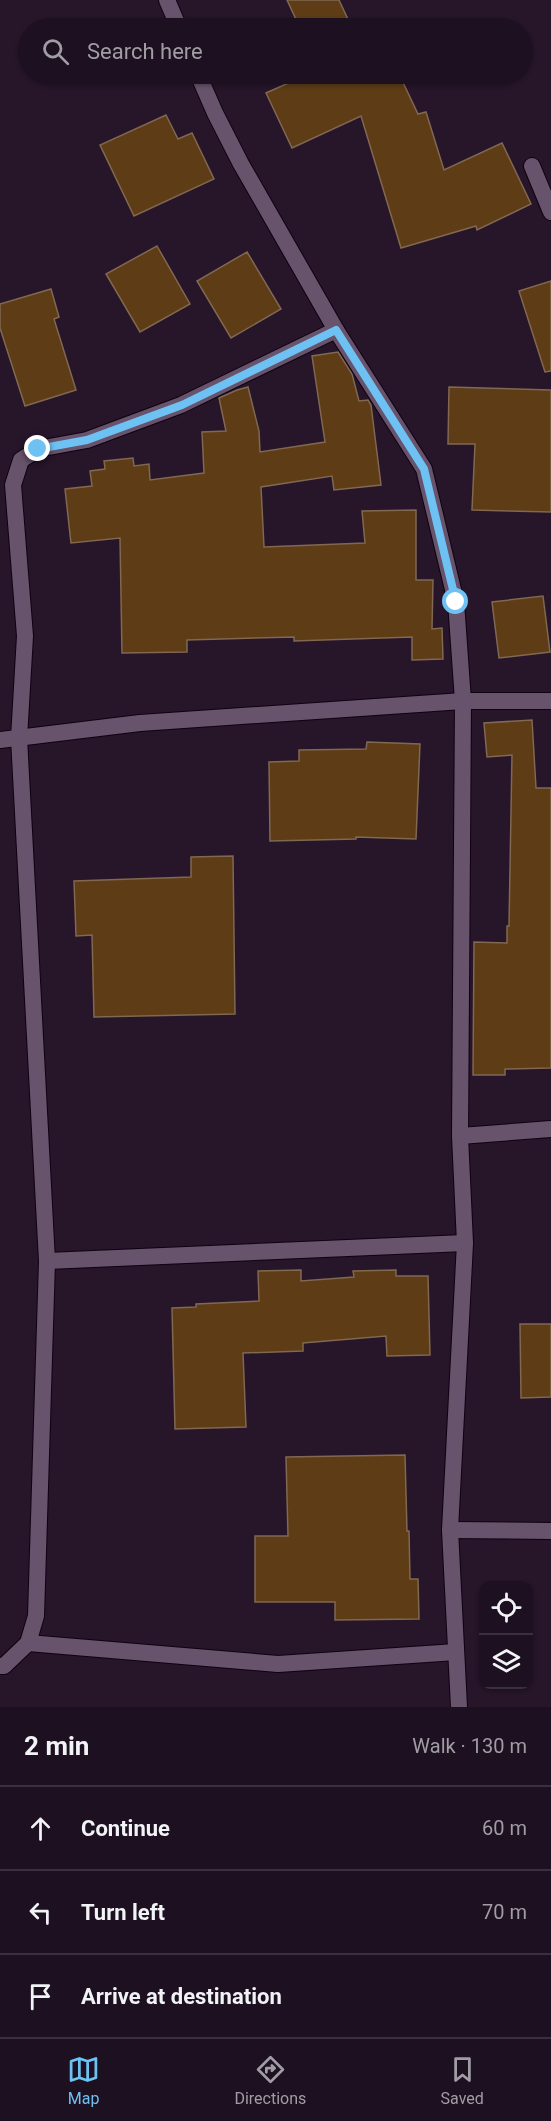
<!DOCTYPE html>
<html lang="en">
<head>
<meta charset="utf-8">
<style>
  :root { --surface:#1d1020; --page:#251929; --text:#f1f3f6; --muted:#a09da5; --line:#3b303e; --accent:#6ec2f3 }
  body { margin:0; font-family:Roboto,sans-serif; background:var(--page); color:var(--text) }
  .controls { position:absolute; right:18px; bottom:18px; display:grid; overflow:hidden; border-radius:12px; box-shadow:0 2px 4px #0004 }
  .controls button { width:54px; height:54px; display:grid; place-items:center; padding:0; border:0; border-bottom:2px solid var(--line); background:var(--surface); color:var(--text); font:30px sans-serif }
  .stop { position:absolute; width:18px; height:18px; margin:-14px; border:4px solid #6ec2f3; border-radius:50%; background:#fff }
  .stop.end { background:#6ec2f3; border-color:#fff; box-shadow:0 2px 6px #0008 }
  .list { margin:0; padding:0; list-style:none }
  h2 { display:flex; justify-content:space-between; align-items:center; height:78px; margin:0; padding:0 24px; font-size:26px }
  h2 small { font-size:20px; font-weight:400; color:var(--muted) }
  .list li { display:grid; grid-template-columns:39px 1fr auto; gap:18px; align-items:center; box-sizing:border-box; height:84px; padding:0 24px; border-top:2px solid var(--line) }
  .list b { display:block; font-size:22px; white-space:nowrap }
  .list em { font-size:20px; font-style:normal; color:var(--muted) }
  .icon { flex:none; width:33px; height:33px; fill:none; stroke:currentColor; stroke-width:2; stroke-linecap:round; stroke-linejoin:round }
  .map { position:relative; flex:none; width:551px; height:1707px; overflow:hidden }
  .search { position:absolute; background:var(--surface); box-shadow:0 2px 4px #0004; left:18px; right:18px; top:18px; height:66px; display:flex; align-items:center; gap:15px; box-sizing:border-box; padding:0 21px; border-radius:33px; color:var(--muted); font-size:22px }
  .sheet { height:330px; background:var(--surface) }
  nav { display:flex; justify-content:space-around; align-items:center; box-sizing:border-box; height:84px; border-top:2px solid var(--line); background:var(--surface); font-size:16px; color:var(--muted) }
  nav a { display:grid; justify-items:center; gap:3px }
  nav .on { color:var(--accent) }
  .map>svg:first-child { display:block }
</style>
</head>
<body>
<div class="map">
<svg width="551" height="1707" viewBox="0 0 551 1707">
  <rect width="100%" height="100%" fill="#27152a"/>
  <!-- building -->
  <g fill="#5d3c16" stroke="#806851" stroke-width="1.5">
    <path d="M287,0H339L352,28H300Z"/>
    <path d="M309,74H399L418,114L426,112L444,170L502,143L531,204L477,230L476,226L401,248L361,116L292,148L266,93Z"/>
    <path d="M166,115L178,139L192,133L214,179L134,216L100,145Z"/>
    <path d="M157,246L190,304L140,332L106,274Z"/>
    <path d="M247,252L281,309L231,338L197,281Z"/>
    <path d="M551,281V371L545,372L519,291Z"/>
    <path d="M51,289L59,317L54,319L76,390L25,406L0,328V304Z"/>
    <path d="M338,352L352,374L359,401L368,400L371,405L381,485L334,490L332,476L261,487L264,547L365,543L362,511L416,510V580H433L432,629L442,628L443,659L412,660V637L294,641V637L187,640V652L122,653L120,538L71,543L65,489L92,486L90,471L105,469L104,461L133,458L134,466L149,464L150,480L204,473L202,432L226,431L219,398L237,390L248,387L259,431L260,452L325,442L312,356Z"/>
    <path d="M449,387L551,390V512L472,510L475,444H448Z"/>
    <path d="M543,596L550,652L499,658L492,602Z"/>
    <path d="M532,720L536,788H551V1068L505,1069V1075H473L474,942L507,943V926H509L512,755L487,757L484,723Z"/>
    <path d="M367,742L420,744L416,839L356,837V839L270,841L269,762L299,761V750L366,749Z"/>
    <path d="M233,856L235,1014L94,1017L92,935L76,936L74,881L191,877V857Z"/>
    <path d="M301,1270V1281L354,1277L353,1271L396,1270V1276H428L430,1355L387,1356L386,1336L303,1343V1351L243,1353L246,1427L175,1429L172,1308L196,1307V1304L259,1301L258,1271Z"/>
    <path d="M520,1324H551V1397L521,1398Z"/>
    <path d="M405,1455L407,1531H409L410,1579H418L419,1619L335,1620V1602H255V1536H288L286,1457Z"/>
  </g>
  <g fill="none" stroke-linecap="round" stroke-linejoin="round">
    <!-- minor casing -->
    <g stroke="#0f0212" stroke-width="18">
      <g id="minor">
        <path d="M167,0L179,28"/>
        <path d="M198,74L215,113L241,164L336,330L424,469L456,602L463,701L460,1136L465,1243L450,1530L459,1707"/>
        <path d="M532,166L551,212"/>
        <path d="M0,740L140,723L463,701H551"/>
        <path d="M460,1136L551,1129"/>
        <path d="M47,1261L465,1243"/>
        <path d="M450,1530L551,1531"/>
        <path d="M28,1643L278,1664L456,1652"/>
        <path d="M0,1666H4L28,1643L36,1616L47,1261L19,738L25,636L13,485L21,460L38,449L87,440L181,405L336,330"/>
      </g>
    </g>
    <!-- minor -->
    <use href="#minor" stroke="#68536c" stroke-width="16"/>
  </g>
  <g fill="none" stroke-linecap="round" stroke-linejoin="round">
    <!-- route -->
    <path stroke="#6ec2f3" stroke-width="8" d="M38,449L87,440L182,405L336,330L424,469L456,602"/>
  </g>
</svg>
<div class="controls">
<button><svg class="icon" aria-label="locate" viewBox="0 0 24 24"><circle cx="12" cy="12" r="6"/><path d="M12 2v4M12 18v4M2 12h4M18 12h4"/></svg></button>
<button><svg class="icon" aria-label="layers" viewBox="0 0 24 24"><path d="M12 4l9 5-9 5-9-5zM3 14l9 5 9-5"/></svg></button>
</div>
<div class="stop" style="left:456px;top:602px"></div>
<div class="stop end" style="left:38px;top:449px"></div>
<div class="search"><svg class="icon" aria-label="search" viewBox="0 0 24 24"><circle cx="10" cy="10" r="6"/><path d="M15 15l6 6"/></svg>Search here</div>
</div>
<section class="sheet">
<h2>2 min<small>Walk · 130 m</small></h2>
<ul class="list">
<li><svg class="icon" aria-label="ahead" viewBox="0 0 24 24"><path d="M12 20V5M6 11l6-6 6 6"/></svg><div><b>Continue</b></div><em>60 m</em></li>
<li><svg class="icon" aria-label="left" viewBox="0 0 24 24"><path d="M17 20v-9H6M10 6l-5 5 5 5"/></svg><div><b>Turn left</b></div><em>70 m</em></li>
<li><svg class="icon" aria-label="arrive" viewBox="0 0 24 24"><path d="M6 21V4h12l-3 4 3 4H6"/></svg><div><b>Arrive at destination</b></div></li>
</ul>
</section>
<nav>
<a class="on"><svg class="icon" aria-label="map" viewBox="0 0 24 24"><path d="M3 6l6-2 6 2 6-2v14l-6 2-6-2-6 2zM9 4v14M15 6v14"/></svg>Map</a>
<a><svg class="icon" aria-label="directions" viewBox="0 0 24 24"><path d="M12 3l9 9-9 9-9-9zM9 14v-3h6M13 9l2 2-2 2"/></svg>Directions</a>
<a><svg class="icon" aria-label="saved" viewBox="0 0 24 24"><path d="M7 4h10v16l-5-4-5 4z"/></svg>Saved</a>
</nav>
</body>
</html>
